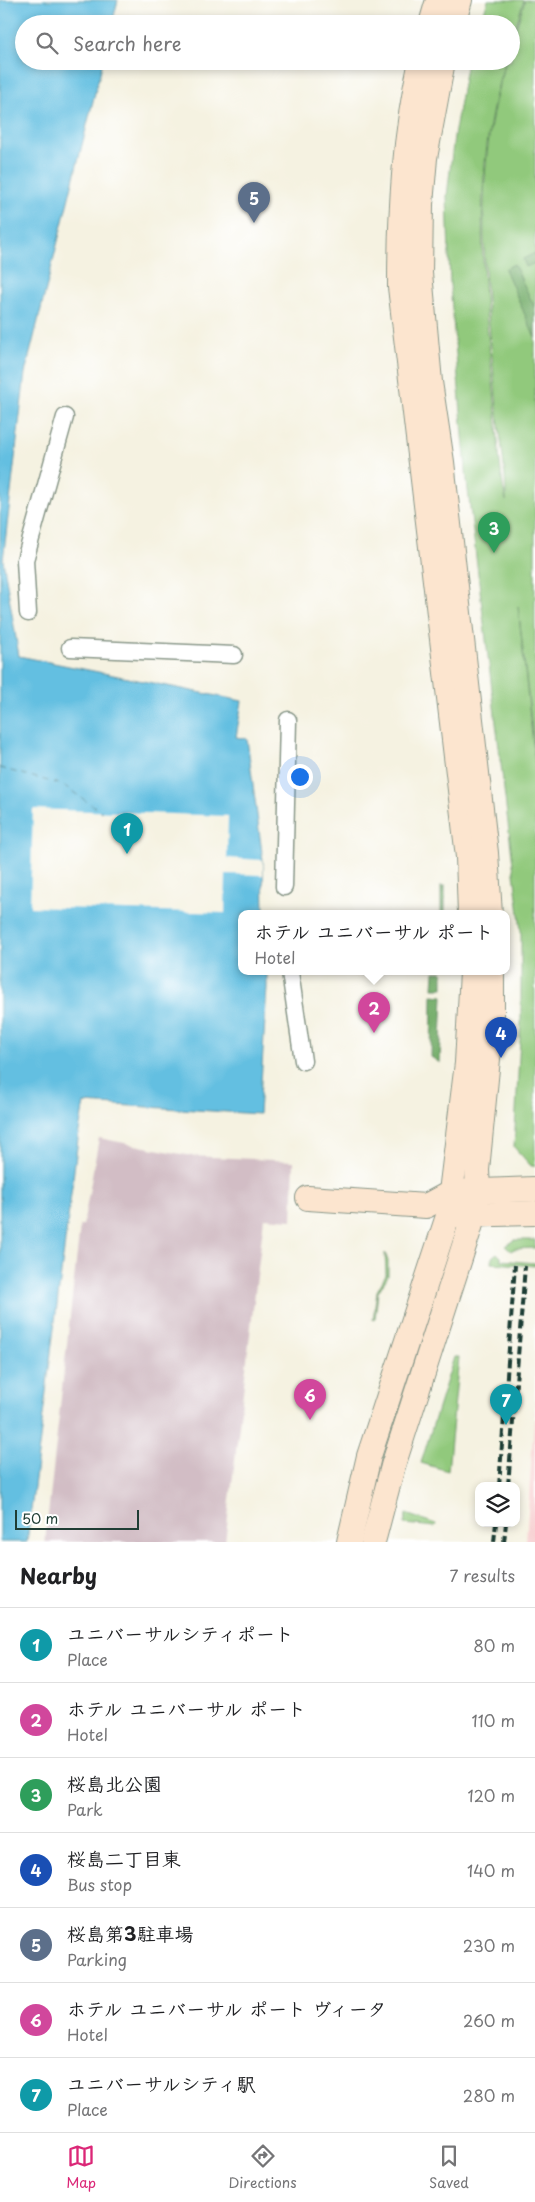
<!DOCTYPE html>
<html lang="en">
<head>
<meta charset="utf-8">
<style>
  :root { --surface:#fff; --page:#f6f6f6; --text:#202124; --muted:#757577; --line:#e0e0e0; --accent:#db2777 }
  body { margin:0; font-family:"Playpen Sans","Klee One",sans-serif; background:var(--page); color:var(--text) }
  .controls { position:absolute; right:15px; bottom:15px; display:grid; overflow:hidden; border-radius:10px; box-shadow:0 2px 8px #0003 }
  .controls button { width:45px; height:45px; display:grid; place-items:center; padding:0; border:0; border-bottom:1px solid var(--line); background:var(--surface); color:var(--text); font:25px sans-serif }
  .scale { position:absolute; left:15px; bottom:12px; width:124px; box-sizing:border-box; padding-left:5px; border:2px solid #1f3d34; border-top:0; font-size:14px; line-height:18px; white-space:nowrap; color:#1f3d34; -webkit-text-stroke:4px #fff; paint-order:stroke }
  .you { position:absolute; left:299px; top:776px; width:18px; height:18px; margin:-12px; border:4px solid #fff; border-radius:50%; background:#1a73e8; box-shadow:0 0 0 8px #1a73e833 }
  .badge { display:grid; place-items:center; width:32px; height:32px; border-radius:50%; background:var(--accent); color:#fff; font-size:16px; font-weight:700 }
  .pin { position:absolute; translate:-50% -41px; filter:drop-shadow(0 1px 2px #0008) }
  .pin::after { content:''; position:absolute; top:26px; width:18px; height:15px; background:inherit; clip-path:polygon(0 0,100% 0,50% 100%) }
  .popup { position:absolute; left:238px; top:910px; width:272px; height:65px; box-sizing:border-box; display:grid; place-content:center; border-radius:10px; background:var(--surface); filter:drop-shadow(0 1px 4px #0005); font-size:16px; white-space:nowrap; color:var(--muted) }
  .popup b { font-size:19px; color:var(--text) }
  .popup::after { content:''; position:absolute; left:50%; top:100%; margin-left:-10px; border:10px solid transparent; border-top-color:var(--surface) }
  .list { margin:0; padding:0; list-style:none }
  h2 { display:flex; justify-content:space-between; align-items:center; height:65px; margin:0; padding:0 20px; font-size:21px }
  h2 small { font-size:16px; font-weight:400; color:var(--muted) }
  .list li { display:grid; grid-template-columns:32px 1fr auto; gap:15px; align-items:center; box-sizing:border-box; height:75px; padding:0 20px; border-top:1px solid var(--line) }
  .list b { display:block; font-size:19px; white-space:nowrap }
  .list p { margin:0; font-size:16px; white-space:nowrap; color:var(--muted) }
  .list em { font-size:16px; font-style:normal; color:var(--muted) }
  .icon { flex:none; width:28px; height:28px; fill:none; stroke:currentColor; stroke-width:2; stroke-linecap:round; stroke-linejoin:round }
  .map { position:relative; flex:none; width:535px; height:1542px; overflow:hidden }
  .search { position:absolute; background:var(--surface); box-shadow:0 2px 8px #0003; left:15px; right:15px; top:15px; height:55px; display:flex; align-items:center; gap:12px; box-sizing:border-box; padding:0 18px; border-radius:28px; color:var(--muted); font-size:19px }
  .sheet { height:590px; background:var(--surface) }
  nav { display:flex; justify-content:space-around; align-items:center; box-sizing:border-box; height:70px; border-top:1px solid var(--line); background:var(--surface); font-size:14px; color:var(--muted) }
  nav a { display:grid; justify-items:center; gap:2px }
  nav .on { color:var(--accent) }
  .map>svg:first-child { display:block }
</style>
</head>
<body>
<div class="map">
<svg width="535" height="1542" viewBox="0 0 535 1542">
  <rect width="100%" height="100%" fill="#fff"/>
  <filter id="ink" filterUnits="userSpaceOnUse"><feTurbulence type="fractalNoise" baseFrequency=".02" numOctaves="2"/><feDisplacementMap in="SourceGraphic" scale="10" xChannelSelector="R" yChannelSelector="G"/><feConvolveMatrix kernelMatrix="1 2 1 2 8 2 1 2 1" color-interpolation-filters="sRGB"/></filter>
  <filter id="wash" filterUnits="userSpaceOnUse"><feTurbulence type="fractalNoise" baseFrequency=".0096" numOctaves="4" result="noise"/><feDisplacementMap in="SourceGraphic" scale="20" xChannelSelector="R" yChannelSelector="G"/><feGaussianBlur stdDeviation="1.12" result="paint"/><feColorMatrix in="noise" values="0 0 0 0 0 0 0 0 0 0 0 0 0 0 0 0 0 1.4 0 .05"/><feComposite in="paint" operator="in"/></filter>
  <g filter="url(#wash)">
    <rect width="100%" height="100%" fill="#f5f2e1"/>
    <!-- built -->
    <path fill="#f7cfd0" d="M535,1406V1542H526Z"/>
    <!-- industrial -->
    <path fill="#d2bdc5" d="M99,1138L191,1156L294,1161L292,1220L264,1218L225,1542H45L80,1226H83Z"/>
    <!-- green -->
    <g fill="#91c97b" stroke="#588358">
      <path d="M488,0H524L511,40V24H480Z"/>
      <path d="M525,0H535V755L518,606L535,764V1166H531L514,1147L521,1021V931L467,482L450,285L447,196L454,136L467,61H505C471,169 482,282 494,392C498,428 498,466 506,501C506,470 500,438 497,407C486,292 470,174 506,61H511V44Z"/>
      <path d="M514,1240H535V1248L514,1249L511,1251L505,1246Z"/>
      <path d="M385,1253L388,1261V1276L378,1292L375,1319L373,1320L377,1291L386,1275Z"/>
      <path d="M497,1253L501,1257V1260L535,1263V1266L492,1263V1257Z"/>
      <path d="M413,1357L419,1359L368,1533L361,1536L376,1470Z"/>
      <path d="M454,1357H459L448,1471L421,1463Z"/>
      <path d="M406,1514L436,1524L435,1527L404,1524Z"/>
    </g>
    <!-- forest -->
    <g fill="#74ad6b" stroke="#4a7550">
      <path d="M535,253V263L526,267L523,259Z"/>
      <path d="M514,264L535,308V338L505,269Z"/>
      <rect x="441" y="886" width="4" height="28"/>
      <path d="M434,972H443V988H433Z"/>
      <path d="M432,995L443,996L440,1063L431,1057Z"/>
    </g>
    <!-- water -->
    <path fill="#63bfe1" stroke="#417e8a" d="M0,0H118L112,24H24V61H103L25,373L3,560L19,656L242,701L236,737L247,739L263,860L264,914H242V972H267V988L259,1114L84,1103L79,1131L27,1542H0Z"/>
    <!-- pier -->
    <path fill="#f5f2e1" d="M33,809L228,816L227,858L263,860V875L226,874L225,913L30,907Z"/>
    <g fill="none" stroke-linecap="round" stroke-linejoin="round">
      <!-- ferry -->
      <path stroke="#336468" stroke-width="1" stroke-dasharray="6 5" stroke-linecap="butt" d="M0,768L63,785L102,812"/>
    </g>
  </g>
  <g filter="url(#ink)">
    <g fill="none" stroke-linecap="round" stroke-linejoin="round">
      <!-- street casing -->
      <g stroke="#8a988a" stroke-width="19">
        <g id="street">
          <path d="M28,613L25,560L65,417"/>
          <path d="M70,648L234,655"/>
          <path d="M284,887L288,720"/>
          <path d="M290,972L303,1061"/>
        </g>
      </g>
      <!-- secondary casing -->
      <g stroke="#8a988a" stroke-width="26">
        <g id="secondary">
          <path d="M431,24L438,0"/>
          <path d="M453,24L460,0"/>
          <path d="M421,61C404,136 400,210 400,287L468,857L470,914"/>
          <path d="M443,61L425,158L421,204L420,273L430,382L442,462L486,853L490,914"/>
          <path d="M308,1198L426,1206L452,1192L535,1189"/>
          <path d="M458,1215L535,1213"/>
          <path d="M349,1542L369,1456L448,1216L467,1063L472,972"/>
          <path d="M373,1542L393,1466L474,1215L478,1190L477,1170L492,1018V972"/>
        </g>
      </g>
      <!-- street -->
      <use href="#street" stroke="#fff" stroke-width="16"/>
      <!-- secondary -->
      <use href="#secondary" stroke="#fce5cf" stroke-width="24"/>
      <!-- rail -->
      <g stroke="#1f3d34" stroke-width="4" stroke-dasharray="8 4" stroke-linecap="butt">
        <path d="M499,1486L515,1265"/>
        <path d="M508,1486L525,1266"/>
        <path d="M494,1542L496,1523"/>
        <path d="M504,1542L506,1523"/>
      </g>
    </g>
  </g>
</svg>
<div class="controls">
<button><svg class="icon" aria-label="layers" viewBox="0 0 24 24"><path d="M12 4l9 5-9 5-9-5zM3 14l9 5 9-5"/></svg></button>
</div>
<div class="scale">50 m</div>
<div class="you"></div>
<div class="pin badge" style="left:127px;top:854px;background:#0f9aa8">1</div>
<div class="pin badge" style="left:374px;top:1033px;background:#d1479c">2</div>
<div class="popup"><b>ホテル ユニバーサル ポート</b>Hotel</div>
<div class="pin badge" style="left:494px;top:553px;background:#2e9e5b">3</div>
<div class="pin badge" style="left:501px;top:1058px;background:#1a4fb4">4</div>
<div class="pin badge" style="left:254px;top:223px;background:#5c6f8a">5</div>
<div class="pin badge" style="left:310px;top:1420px;background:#d1479c">6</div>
<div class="pin badge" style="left:506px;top:1425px;background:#0f9aa8">7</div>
<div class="search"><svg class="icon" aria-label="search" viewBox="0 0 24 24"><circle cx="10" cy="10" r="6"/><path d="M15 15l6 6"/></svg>Search here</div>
</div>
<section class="sheet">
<h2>Nearby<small>7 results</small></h2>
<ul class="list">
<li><span class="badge" style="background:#0f9aa8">1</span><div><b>ユニバーサルシティポート</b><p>Place</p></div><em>80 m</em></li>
<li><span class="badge" style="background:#d1479c">2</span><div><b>ホテル ユニバーサル ポート</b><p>Hotel</p></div><em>110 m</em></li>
<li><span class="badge" style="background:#2e9e5b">3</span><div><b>桜島北公園</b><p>Park</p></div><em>120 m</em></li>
<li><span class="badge" style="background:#1a4fb4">4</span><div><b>桜島二丁目東</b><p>Bus stop</p></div><em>140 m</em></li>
<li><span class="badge" style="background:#5c6f8a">5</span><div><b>桜島第3駐車場</b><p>Parking</p></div><em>230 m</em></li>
<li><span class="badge" style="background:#d1479c">6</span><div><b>ホテル ユニバーサル ポート ヴィータ</b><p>Hotel</p></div><em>260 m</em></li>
<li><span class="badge" style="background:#0f9aa8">7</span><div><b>ユニバーサルシティ駅</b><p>Place</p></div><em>280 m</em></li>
</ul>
</section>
<nav>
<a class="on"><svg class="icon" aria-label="map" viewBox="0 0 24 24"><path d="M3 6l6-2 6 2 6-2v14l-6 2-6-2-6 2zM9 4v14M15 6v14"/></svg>Map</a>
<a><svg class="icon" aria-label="directions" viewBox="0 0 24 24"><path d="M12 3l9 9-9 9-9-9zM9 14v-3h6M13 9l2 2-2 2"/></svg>Directions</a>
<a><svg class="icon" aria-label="saved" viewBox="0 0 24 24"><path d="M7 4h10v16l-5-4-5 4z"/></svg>Saved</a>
</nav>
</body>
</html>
